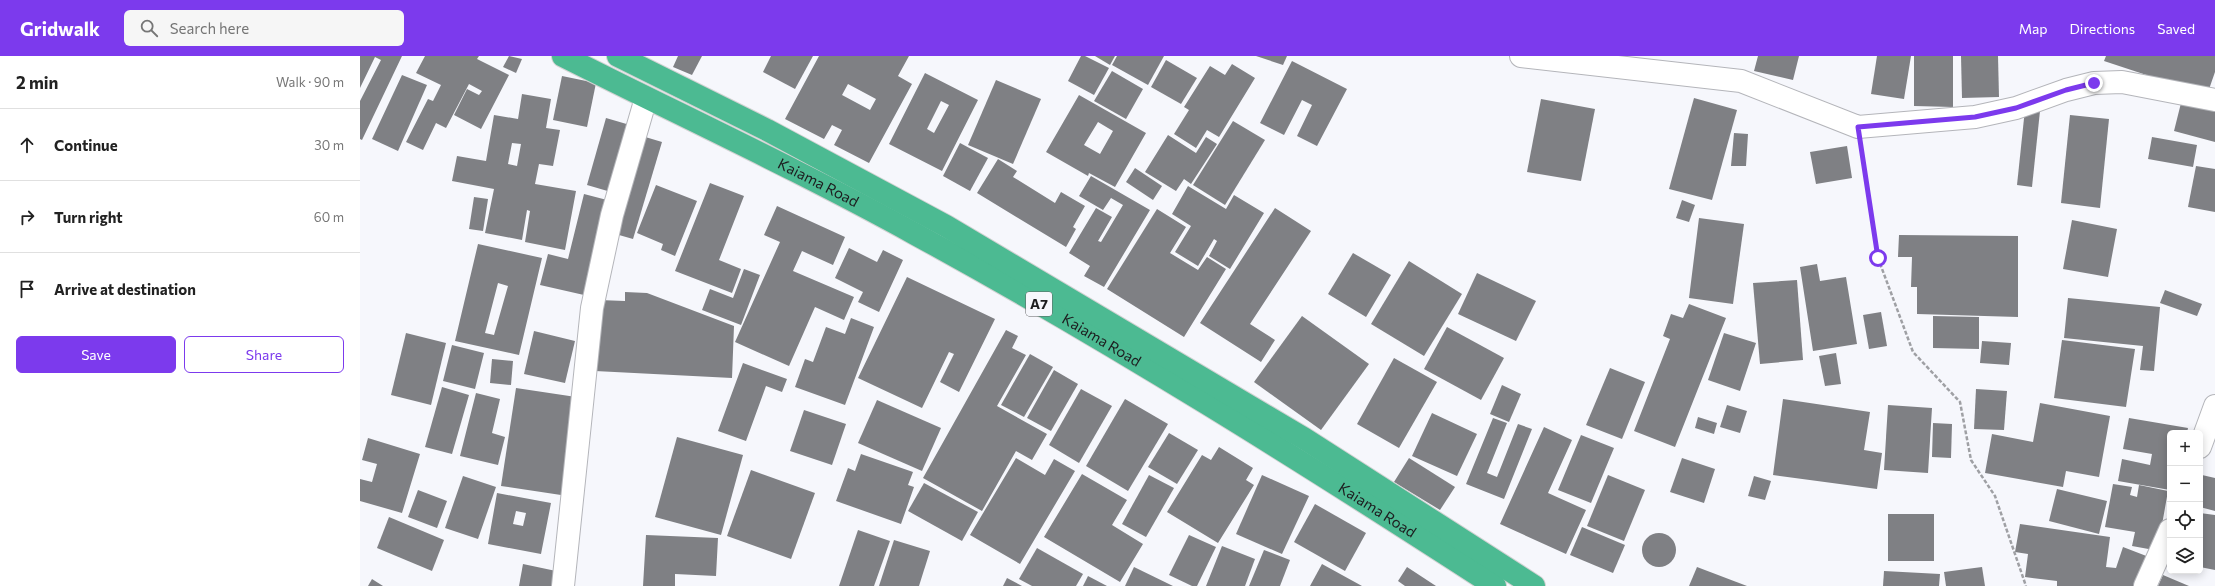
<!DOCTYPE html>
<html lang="en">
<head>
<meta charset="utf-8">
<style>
  :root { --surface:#fff; --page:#f6f6f6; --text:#222; --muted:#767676; --line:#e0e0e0; --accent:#7c3aed }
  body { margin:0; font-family:Commissioner,sans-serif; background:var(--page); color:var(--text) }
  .controls { position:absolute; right:12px; bottom:12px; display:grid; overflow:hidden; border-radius:6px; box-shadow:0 2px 10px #0003 }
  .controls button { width:36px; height:36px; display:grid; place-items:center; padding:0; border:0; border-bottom:1px solid var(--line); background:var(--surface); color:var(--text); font:20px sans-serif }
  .stop { position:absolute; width:12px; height:12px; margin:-9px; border:3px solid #7c3aed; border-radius:50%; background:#fff }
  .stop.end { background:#7c3aed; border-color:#fff; box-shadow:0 1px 4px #0008 }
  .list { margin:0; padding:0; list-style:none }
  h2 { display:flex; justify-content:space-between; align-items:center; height:52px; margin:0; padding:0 16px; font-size:17px }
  h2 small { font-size:13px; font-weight:400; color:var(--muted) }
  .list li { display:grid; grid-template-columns:26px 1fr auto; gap:12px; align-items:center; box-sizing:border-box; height:72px; padding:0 16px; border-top:1px solid var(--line) }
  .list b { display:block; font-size:15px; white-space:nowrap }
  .list em { font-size:13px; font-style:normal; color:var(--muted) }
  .actions { display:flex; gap:8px; padding:12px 16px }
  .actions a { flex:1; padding:9px 0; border:1px solid var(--accent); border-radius:6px; text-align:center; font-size:14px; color:var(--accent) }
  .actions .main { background:var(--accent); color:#fff }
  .icon { flex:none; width:22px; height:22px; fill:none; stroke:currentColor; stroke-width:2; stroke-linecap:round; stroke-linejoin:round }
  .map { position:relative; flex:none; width:1855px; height:530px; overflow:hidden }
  header { display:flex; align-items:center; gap:24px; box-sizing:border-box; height:56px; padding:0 20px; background:var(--accent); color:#fff }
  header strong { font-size:19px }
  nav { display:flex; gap:22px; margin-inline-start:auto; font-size:14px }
  .search { width:280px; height:36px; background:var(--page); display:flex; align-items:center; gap:10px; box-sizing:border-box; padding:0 14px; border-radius:6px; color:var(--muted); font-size:15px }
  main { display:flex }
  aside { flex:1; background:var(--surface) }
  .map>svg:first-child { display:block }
</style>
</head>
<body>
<header>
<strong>Gridwalk</strong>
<div class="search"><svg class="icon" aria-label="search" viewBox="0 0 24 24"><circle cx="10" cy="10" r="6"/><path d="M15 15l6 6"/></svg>Search here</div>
<nav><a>Map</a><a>Directions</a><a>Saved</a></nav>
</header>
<main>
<aside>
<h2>2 min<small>Walk · 90 m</small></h2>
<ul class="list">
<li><svg class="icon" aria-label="ahead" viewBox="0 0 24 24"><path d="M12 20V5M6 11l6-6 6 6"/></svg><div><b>Continue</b></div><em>30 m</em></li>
<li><svg class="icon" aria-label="right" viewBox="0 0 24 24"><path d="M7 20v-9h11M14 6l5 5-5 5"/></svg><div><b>Turn right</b></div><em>60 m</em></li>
<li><svg class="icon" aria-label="arrive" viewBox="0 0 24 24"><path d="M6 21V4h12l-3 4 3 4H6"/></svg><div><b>Arrive at destination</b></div></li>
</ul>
<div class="actions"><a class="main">Save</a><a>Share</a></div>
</aside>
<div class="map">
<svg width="1855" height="530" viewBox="0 0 1855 530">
  <rect width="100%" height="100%" fill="#f6f7fc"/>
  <!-- building -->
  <g fill="#7f8084" fill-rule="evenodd">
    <path d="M0,0H42L2,84L0,83V45L21,4L15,1L0,32Z"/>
    <path d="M65,0H119L117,3L149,19L121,73L94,59L107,33L119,39L122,35L109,28L86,72L76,67L63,94L46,86L68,43L73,45L81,29L56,17Z"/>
    <path d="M149,0L162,3L156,17L143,11Z"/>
    <path d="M318,0H342L332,19L313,11Z"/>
    <path d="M411,0H453L435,33L403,16Z"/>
    <path d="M459,0H549L538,20L552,28L509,107L474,89L482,74L472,69L464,83L425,63ZM488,28L516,43L510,54L482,39Z"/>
    <path d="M721,0H725L749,12L734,39L708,25Z"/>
    <path d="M735,0H755L750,9Z"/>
    <path d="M757,0H804L788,29L752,9Z"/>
    <path d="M896,0H927L923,9Z"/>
    <path d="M1398,0H1439L1433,24L1394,15Z"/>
    <path d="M1517,0H1551L1544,43L1511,38Z"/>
    <path d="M1554,0H1593V51L1554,50Z"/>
    <path d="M1601,0H1638L1639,41L1602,42Z"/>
    <path d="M1746,0H1855V16L1847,39L1744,5Z"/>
    <path d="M806,4L837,22L821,48L791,31Z"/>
    <path d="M932,5L987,33L957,90L937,80L952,49L942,44L924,79L900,67Z"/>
    <path d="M872,8L895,22L859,81L847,74L836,92L814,78L829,54L824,51L850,10L865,19Z"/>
    <path d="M752,15L783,33L766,63L734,45Z"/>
    <path d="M565,17L618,44L582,115L529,88ZM581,45L589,49L574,77L567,73Z"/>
    <path d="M42,19L67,29L38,95L12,83Z"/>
    <path d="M202,20L236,27L227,71L193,64Z"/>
    <path d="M636,24L681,43L653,108L608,89Z"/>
    <path d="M162,38L191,43L186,72L200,74L193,110L179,108L175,128L216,135L205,194L165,186L170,155L167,154L162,184L125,177L134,133L92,125L97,100L126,105L134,59L158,63ZM152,87L161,88L157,110L148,108Z"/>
    <path d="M719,39L786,77L755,131L729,117L728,120L686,96ZM738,66L753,75L740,98L724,89Z"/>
    <path d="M1334,42L1377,54L1352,144L1309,133Z"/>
    <path d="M1181,43L1235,53L1221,125L1167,116Z"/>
    <path d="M1822,43L1855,52V86L1814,75Z"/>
    <path d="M1665,53L1680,55L1672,131L1657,129Z"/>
    <path d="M1710,59L1749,63L1740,152L1701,147Z"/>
    <path d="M246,62L270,69L251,136L227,129Z"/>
    <path d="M873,65L905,84L865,149L833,129Z"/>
    <path d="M1374,77L1388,78L1386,110H1371Z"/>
    <path d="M808,79L836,97L846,81L857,88L831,128L824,123L816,135L785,116Z"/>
    <path d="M282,80L302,86L273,183L252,177Z"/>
    <path d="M1792,81L1837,89L1833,111L1788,103Z"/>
    <path d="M600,87L628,102L610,135L583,120Z"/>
    <path d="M1487,90L1492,122L1456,128L1450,96Z"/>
    <path d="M638,103L657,115L653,121L695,147L701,136L725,150L713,171L716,173L706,191L617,137Z"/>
    <path d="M1836,110L1855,113V156L1828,151Z"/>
    <path d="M775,112L802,130L793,144L766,126Z"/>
    <path d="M731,120L790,154L744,231L724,220L730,210L709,197L736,152L752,161L738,185L741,186L763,149L751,142L743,154L719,140Z"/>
    <path d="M350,127L384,140L359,204L381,213L372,237L315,215Z"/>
    <path d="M296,129L337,145L315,200L301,194L303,188L277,177Z"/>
    <path d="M828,130L866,153L874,139L904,157L870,213L849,200L857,185L854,183L838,210L815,196L831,170L812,158Z"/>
    <path d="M224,138L247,144L224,239L180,229L188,198L208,203Z"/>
    <path d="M114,141L128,143L123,175L109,173Z"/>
    <path d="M1322,144L1335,149L1329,166L1316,162Z"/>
    <path d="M417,150L485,181L473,209L442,195L433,215L494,241L484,264L455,251L429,310L375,286L420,186L404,179Z"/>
    <path d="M915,152L951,175L890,268L915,284L901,306L840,267Z"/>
    <path d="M797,153L826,171L810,197L838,214L847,201L866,213L824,281L747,233Z"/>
    <path d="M1339,162L1384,168L1373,248L1329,242Z"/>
    <path d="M1712,164L1757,173L1748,221L1703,213Z"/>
    <path d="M1539,179L1658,180V261L1557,258V231H1551L1552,201H1538Z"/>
    <path d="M118,188L182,202L159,299L95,285ZM138,227L148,230L134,279L125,277Z"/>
    <path d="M489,192L517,206L523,194L543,204L519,256L498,246L503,236L475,222Z"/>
    <path d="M993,197L1031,219L1006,261L968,238Z"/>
    <path d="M1049,205L1102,238L1064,300L1011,268Z"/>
    <path d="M1457,208L1460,225L1486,221L1497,288L1453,295L1440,211Z"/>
    <path d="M384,213L400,219L381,269L342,254L350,233L373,242Z"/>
    <path d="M1117,217L1176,245L1156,285L1098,258Z"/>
    <path d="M547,221L635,263L599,336L580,326L594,298L589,296L562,352L498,322Z"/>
    <path d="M1437,224L1443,304L1400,308L1393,227Z"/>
    <path d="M1805,234L1842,248L1837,260L1800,247Z"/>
    <path d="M265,236L287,237L374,270L372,322L235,315L239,244L265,245Z"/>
    <path d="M1708,242L1800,251L1794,315L1780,314L1783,290L1704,282Z"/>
    <path d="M1329,248L1366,262L1315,391L1274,375L1310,283L1303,280L1311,258L1323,262Z"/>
    <path d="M1521,256L1527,290L1509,293L1503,259Z"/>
    <path d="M942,260L1009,308L961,374L894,326Z"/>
    <path d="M1573,260L1619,261V293L1573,292Z"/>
    <path d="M491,262L514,271L485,349L435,331L445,303L453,306L466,271L485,278Z"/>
    <path d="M1087,271L1144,302L1121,344L1064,313Z"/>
    <path d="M646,274L658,280L652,292L666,299L637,350L687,378L672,404L656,395L622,455L563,422Z"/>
    <path d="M174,275L215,285L205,327L164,318Z"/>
    <path d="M46,277L86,287L71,349L31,339Z"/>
    <path d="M1364,277L1396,287L1380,335L1348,324Z"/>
    <path d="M1702,284L1775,293L1766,351L1694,342Z"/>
    <path d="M1622,285L1651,287L1649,309L1620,307Z"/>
    <path d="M92,289L124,297L115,333L83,325Z"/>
    <path d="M1476,297L1481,328L1465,330L1459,300Z"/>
    <path d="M670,298L693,311L664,361L641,349Z"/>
    <path d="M1034,302L1077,326L1039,392L997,368Z"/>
    <path d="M132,303L153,305L151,329L130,327Z"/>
    <path d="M383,307L427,323L422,336L406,330L386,385L358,375Z"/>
    <path d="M1250,312L1285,326L1262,383L1226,369Z"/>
    <path d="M694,314L718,328L691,375L667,362Z"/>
    <path d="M1142,329L1161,338L1149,366L1130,358Z"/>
    <path d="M82,331L109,339L92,398L65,391Z"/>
    <path d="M156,332L216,341L201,439L141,430Z"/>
    <path d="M721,333L752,350L719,407L689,389Z"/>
    <path d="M1616,333L1647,335L1644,374L1614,373Z"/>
    <path d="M116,337L140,343L132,377L145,381L138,409L100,400Z"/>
    <path d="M765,343L808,368L768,435L726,410Z"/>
    <path d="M1423,343L1510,356L1504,394L1522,397L1517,433L1413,419Z"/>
    <path d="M517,344L581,372L562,415L498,387Z"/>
    <path d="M1680,347L1750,360L1739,421L1706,415L1703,431L1625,417L1632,378L1673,386Z"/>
    <path d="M1367,349L1387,355L1380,377L1360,371Z"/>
    <path d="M1528,349L1572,352L1568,417L1524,414Z"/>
    <path d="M444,354L486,368L472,409L430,395Z"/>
    <path d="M1072,357L1117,378L1097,420L1052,400Z"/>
    <path d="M1338,361L1357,367L1354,378L1335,372Z"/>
    <path d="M1133,362L1147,367L1127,417L1137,421L1158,368L1172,373L1144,443L1106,428Z"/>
    <path d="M1769,362L1828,372L1827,377H1810V434L1758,425L1762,403L1790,409L1792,398L1763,393Z"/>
    <path d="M1573,367L1592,368L1591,402L1572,401Z"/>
    <path d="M1184,371L1212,384L1188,437L1226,454L1206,498L1140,468Z"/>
    <path d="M809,377L838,394L817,428L788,411Z"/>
    <path d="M1221,379L1254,392L1231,447L1198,434Z"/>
    <path d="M317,381L383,399L361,479L295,461Z"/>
    <path d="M8,382L60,398L42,457L0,445V423L12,426L17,408L2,404Z"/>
    <path d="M859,391L893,412L886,424L894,429L858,487L807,456L842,399L851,404Z"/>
    <path d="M501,398L553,416L548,429L554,431L541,468L476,445L488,412L495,415Z"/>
    <path d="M656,402L685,419L694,403L715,415L660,508L610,479Z"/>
    <path d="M1049,402L1095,431L1080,454L1034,426Z"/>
    <path d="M1322,402L1355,413L1344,447L1310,436Z"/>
    <path d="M391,414L455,437L431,503L367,480Z"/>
    <path d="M722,418L767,444L752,469L783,488L760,526L684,481Z"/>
    <path d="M789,419L814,432L786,481L762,468Z"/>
    <path d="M902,419L949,440L922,498L876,478Z"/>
    <path d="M1248,419L1285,434L1264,485L1227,470Z"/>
    <path d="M1842,419L1855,422V455L1840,451V428Z"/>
    <path d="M103,420L136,431L118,483L85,472Z"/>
    <path d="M1394,420L1411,425L1405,444L1388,440Z"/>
    <path d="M564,427L618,456L602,485L548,455Z"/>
    <path d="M1753,428L1772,431L1770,439L1777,441L1779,429L1808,435L1800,480L1794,494L1772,490L1775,476L1745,471Z"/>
    <path d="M1697,433L1747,445L1739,478L1689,465Z"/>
    <path d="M58,434L87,445L77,472L48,461Z"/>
    <path d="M137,437L191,447L181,498L128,488ZM156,455L166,457L163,470L153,468Z"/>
    <path d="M955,448L1006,477L985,515L934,486Z"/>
    <path d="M1840,457L1855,459V514L1840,511Z"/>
    <rect x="1528" y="458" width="46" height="47"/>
    <path d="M29,461L84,484L72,515L17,492Z"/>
    <path d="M1660,468L1750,481L1746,511L1756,512L1763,491L1789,501L1777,530H1697V525L1665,521L1668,498L1655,496Z"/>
    <path d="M1222,471L1265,489L1253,517L1210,499Z"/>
    <path d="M498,474L530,485L514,530H479Z"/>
    <circle cx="1299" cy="494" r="17"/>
    <path d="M286,479L358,482L356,520L315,518V530H283Z"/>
    <path d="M829,479L856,491L837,530H832L809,519Z"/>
    <path d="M534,484L570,495L559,530H519Z"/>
    <path d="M862,490L895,503L885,530H846Z"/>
    <path d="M677,492L723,518L716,530H672L659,523Z"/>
    <path d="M904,494L930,504L920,530H889Z"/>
    <path d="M163,508L196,515L193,530H159Z"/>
    <path d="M962,508L1002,530H950Z"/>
    <path d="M774,511L813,530H765Z"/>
    <path d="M1047,511L1076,530H1045L1038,525Z"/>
    <path d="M1337,511L1387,530H1329Z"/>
    <path d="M1622,511L1625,530H1586L1584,516Z"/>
    <path d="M1524,515L1580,518L1579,530H1523Z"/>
    <path d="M1803,519L1829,530H1798Z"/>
    <path d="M728,520L747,530H723Z"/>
    <path d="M647,522L662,530H643Z"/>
    <path d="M12,523L23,530H8Z"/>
  </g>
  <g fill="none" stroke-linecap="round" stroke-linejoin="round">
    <!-- minor casing -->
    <g stroke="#b4b5ba" stroke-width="24">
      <g id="minor">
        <path d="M1161,0L1381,25L1498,71L1615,61L1656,52L1706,34L1734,27L1762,26L1855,44"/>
        <path d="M1840,391L1855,350"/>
        <path d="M203,530L232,252L252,159L286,42"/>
        <path d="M1785,530L1810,474"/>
      </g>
    </g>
    <!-- trunk casing -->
    <g stroke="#d2d2d2" stroke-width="24">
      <g id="trunk">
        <path id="s1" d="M203,0C320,59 439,114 555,178C753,286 945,407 1135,530"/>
        <path d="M258,0L407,74L586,170L945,383L1174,530"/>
      </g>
    </g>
    <!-- path -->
    <path stroke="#9fa0a4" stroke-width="2.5" stroke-dasharray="4 2" stroke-linecap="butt" d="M1502,95L1518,202L1553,296L1600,346L1611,404L1635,440L1666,530"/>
    <!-- minor -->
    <use href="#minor" stroke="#fff" stroke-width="22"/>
    <!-- trunk -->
    <use href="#trunk" stroke="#4cba92" stroke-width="22"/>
  </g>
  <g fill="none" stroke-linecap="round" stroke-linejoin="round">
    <!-- route -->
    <path stroke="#7c3aed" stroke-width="5" d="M1518,202L1498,71L1615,61L1656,52L1706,34L1734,27"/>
  </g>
  <g text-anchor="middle" stroke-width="3" stroke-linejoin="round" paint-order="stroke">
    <!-- shield labels -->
    <rect fill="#f6f7fc" stroke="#5e5e61" stroke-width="1" x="666" y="236" width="26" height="24" rx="3"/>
    <g font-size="14" font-weight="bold" fill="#1d1d1f">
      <text x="679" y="253">A7</text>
    </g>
    <!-- street labels -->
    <g font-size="15" fill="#1d1d1f" stroke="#f6f7fc">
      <text dy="5" stroke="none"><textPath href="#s1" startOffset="285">Kaiama Road</textPath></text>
      <text dy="5" stroke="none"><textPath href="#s1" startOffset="609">Kaiama Road</textPath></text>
      <text dy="5" stroke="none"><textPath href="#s1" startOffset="933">Kaiama Road</textPath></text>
    </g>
  </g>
</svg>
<div class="controls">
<button>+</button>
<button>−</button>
<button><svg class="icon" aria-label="locate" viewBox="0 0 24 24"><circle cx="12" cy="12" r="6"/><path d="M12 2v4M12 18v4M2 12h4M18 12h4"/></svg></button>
<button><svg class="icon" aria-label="layers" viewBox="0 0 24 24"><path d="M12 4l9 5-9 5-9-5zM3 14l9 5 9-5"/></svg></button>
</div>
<div class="stop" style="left:1518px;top:202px"></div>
<div class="stop end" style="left:1734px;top:27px"></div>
</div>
</main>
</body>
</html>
